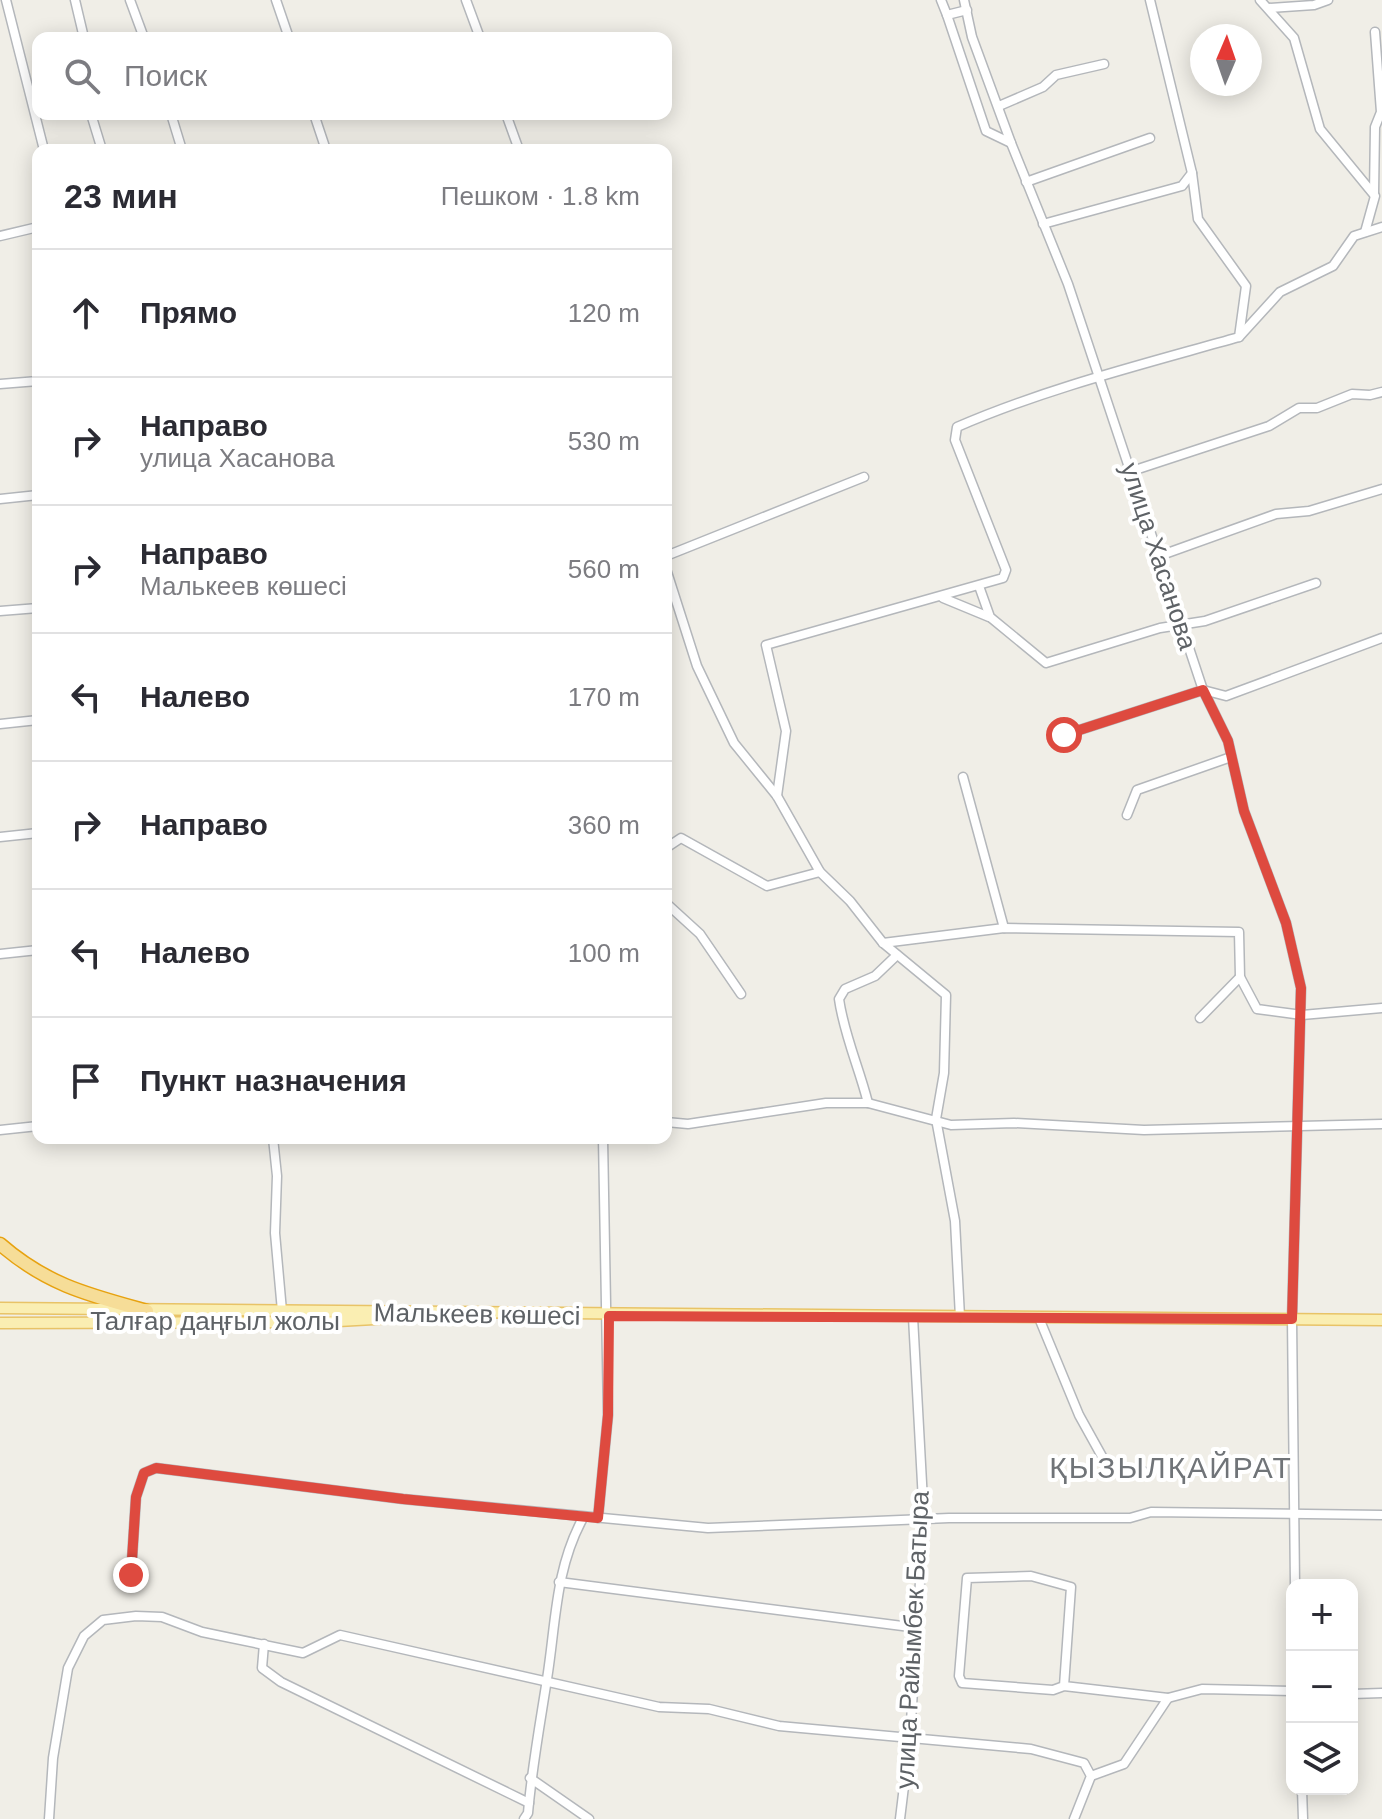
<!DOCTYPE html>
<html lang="ru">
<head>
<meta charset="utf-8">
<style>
  :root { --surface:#fff; --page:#f7f7f7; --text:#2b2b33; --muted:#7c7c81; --line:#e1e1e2 }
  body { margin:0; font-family:Arial,sans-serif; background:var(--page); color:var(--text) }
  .controls { position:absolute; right:24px; bottom:24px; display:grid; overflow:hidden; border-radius:16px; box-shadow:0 4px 20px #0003 }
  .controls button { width:72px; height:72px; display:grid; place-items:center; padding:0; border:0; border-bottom:2px solid var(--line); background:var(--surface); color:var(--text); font:40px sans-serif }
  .compass { position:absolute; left:1190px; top:24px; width:72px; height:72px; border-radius:50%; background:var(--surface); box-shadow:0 4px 20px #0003; rotate:2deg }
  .stop { position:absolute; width:24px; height:24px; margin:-18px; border:6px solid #de4a3f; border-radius:50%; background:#fff }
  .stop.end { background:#de4a3f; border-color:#fff; box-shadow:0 2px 8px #0008 }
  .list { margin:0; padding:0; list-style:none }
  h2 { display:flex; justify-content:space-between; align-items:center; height:104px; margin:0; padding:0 32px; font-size:34px }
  h2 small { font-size:26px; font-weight:400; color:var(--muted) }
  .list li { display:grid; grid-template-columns:52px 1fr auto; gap:24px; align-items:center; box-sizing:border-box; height:128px; padding:0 32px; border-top:2px solid var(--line) }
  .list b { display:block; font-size:30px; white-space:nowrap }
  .list p { margin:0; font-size:26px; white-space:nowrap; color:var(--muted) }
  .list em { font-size:26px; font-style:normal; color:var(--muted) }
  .icon { flex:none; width:44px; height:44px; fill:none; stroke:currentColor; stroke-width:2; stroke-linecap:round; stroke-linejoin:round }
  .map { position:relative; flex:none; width:1382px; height:1819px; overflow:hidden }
  .search { position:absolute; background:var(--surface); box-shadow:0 4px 20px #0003; left:32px; top:32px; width:640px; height:88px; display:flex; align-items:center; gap:20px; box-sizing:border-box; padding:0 28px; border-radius:16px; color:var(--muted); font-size:30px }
  .panel { position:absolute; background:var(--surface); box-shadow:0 4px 20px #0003; left:32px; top:144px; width:640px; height:1000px; border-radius:16px }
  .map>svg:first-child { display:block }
</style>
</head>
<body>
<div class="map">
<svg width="1382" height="1819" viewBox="0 0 1382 1819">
  <rect width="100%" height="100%" fill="#f0eee7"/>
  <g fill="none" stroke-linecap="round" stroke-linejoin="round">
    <!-- minor casing -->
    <g stroke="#b4b7bb" stroke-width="11">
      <g id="minor">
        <path d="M6,0L44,150"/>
        <path d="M75,0L84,38"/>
        <path d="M130,0L144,38"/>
        <path d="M276,0L289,38"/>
        <path d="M466,0L480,38"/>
        <path d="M941,0L947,15"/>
        <path d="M964,0L972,37L1011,143L1068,284L1203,690L1228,741L1244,811L1286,923L1301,988L1292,1319L1295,1585"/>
        <path d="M1260,0L1294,38L1320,129L1375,196L1365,232"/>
        <path d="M1269,8L1314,5L1328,0"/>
        <path d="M967,10L947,15L986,131L1011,143"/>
        <path d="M999,106L1043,87L1056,75L1104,64"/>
        <path d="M91,114L102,150"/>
        <path d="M171,114L182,150"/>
        <path d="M314,114L326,150"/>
        <path d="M506,114L519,150"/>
        <path d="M1026,182L1150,138"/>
        <path d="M1374,194L1375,127L1381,112L1375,32"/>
        <path d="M1043,224L1182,186L1192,173L1150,0"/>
        <path d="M0,236L38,227"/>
        <path d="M1239,337L1280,292L1333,266L1354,236L1382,227"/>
        <path d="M0,384L38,381"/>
        <path d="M1132,471L1269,426L1299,408H1317L1352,394L1370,395L1382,392"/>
        <path d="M0,499L38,495"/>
        <path d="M666,556L864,477"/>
        <path d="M1159,556L1276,514L1309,511L1382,489"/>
        <path d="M666,569L697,666L734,743L777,796L820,872L850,901L883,943L946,995L944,1073L936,1119L955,1221L960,1317"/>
        <path d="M979,586L990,617L1046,663L1160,628L1205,621L1316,583"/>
        <path d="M943,598L989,617"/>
        <path d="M0,611L38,608"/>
        <path d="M0,724L38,720"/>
        <path d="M1064,735L1203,690L1226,696L1382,638"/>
        <path d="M963,777L1004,928"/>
        <path d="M777,796L786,731L766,645L1003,578L1006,570L955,440L957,427C1047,388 1144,364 1239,337L1246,286L1198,219L1192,173"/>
        <path d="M1127,815L1137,790L1231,757"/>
        <path d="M0,837L38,833"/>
        <path d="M666,848L681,838L767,886L820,872"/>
        <path d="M666,903L700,934L741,994"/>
        <path d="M883,943L1004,928L1239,932L1240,977L1257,1009L1302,1015L1382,1008"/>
        <path d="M0,954L38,950"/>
        <path d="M1200,1018L1240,977"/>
        <path d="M868,1103C859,1067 844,1035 839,999L845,989L875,976L897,955"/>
        <path d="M666,1122L688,1124L826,1103H868L951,1125L1014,1123L1144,1130L1382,1124"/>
        <path d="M0,1130L38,1126"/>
        <path d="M273,1138L277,1176L275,1233L282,1311"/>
        <path d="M1039,1318L1079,1415L1109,1469L1143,1471"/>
        <path d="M598,1518L608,1415L603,1138"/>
        <path d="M131,1575L136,1497L144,1473L156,1468L403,1499L708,1528L949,1518H1130L1151,1512L1382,1515"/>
        <path d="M559,1582L918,1628"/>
        <path d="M264,1644L262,1668L281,1682L529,1803"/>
        <path d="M1064,1686L1071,1587L1031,1576L967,1578L959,1676L962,1683L1053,1690L1064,1686L1168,1698"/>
        <path d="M1352,1694L1382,1693"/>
        <path d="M1091,1776L1124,1764L1168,1698L1202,1689L1292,1691"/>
        <path d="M530,1778L589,1819"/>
        <path d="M1302,1789L1303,1819"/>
        <path d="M49,1819L53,1758L68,1668L84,1636L103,1620L136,1616L162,1617L202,1632L303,1653L340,1635L659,1707L709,1709L779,1726L1031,1749L1084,1763L1091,1776L1074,1819"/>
        <path d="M524,1819L528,1813C532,1767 540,1724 547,1679C556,1623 555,1569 583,1518"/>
        <path d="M900,1819L910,1737L924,1520L913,1317"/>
      </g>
    </g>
    <!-- major casing -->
    <g stroke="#e8c367" stroke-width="13">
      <g id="major">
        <path d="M0,1308L1382,1320"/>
        <path d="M0,1323L320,1322L392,1318"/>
      </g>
    </g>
    <!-- highway casing -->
    <g stroke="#e7a210" stroke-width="15">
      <path id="highway" d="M0,1244C47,1285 89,1295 147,1311"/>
    </g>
    <!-- minor -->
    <use href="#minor" stroke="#fff" stroke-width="8"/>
    <!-- major -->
    <use href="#major" stroke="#faeeb2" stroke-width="10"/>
    <!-- highway -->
    <use href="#highway" stroke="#f6dd98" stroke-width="12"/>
  </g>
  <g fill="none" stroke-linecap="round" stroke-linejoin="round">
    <!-- route -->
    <path stroke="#de4a3f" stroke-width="10" d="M131,1575L136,1497L144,1473L156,1468L403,1499L598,1518L608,1415L609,1316L1292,1319L1301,988L1286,923L1244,811L1228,741L1203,690L1064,735"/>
  </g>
  <g text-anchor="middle" stroke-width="8" stroke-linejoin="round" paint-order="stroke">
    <!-- street labels -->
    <g font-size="26" fill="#5e6266" stroke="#fff">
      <text transform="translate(1159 556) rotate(72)" y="9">улица Хасанова</text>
      <text transform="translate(477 1314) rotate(1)" y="9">Малькеев көшесі</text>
      <text x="215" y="1330">Талғар даңғыл жолы</text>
      <text transform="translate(912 1640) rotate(-87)" y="9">улица Райымбек Батыра</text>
    </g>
    <!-- quarter labels -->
    <g font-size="30" letter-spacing="2" fill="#707478" stroke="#fff">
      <text x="1171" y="1478">ҚЫЗЫЛҚАЙРАТ</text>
    </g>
  </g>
</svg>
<div class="controls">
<button>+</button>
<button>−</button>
<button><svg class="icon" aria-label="layers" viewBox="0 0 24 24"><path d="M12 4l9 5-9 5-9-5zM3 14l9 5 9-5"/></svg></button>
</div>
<svg class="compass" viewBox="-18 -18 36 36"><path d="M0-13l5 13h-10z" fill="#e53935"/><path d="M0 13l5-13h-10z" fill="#7c7c81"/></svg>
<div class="stop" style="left:1064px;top:735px"></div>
<div class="stop end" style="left:131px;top:1575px"></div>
<div class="search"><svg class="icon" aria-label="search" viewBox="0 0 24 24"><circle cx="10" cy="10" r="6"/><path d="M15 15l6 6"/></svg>Поиск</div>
<section class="panel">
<h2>23 мин<small>Пешком · 1.8 km</small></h2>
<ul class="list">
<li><svg class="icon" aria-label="ahead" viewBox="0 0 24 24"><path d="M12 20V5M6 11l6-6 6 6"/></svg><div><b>Прямо</b></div><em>120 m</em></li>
<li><svg class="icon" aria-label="right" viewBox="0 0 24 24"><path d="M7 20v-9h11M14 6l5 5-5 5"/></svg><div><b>Направо</b><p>улица Хасанова</p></div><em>530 m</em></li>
<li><svg class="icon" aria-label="right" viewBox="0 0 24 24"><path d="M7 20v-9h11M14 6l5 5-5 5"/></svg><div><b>Направо</b><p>Малькеев көшесі</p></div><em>560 m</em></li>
<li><svg class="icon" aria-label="left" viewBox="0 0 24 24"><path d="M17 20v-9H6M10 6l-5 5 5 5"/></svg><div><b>Налево</b></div><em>170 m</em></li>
<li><svg class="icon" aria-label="right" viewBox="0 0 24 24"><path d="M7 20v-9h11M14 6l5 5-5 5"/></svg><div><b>Направо</b></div><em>360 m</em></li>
<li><svg class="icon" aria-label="left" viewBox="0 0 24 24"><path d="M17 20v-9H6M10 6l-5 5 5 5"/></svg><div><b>Налево</b></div><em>100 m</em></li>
<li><svg class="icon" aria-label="arrive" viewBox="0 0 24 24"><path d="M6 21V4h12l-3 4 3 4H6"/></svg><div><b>Пункт назначения</b></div></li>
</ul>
</section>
</div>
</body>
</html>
